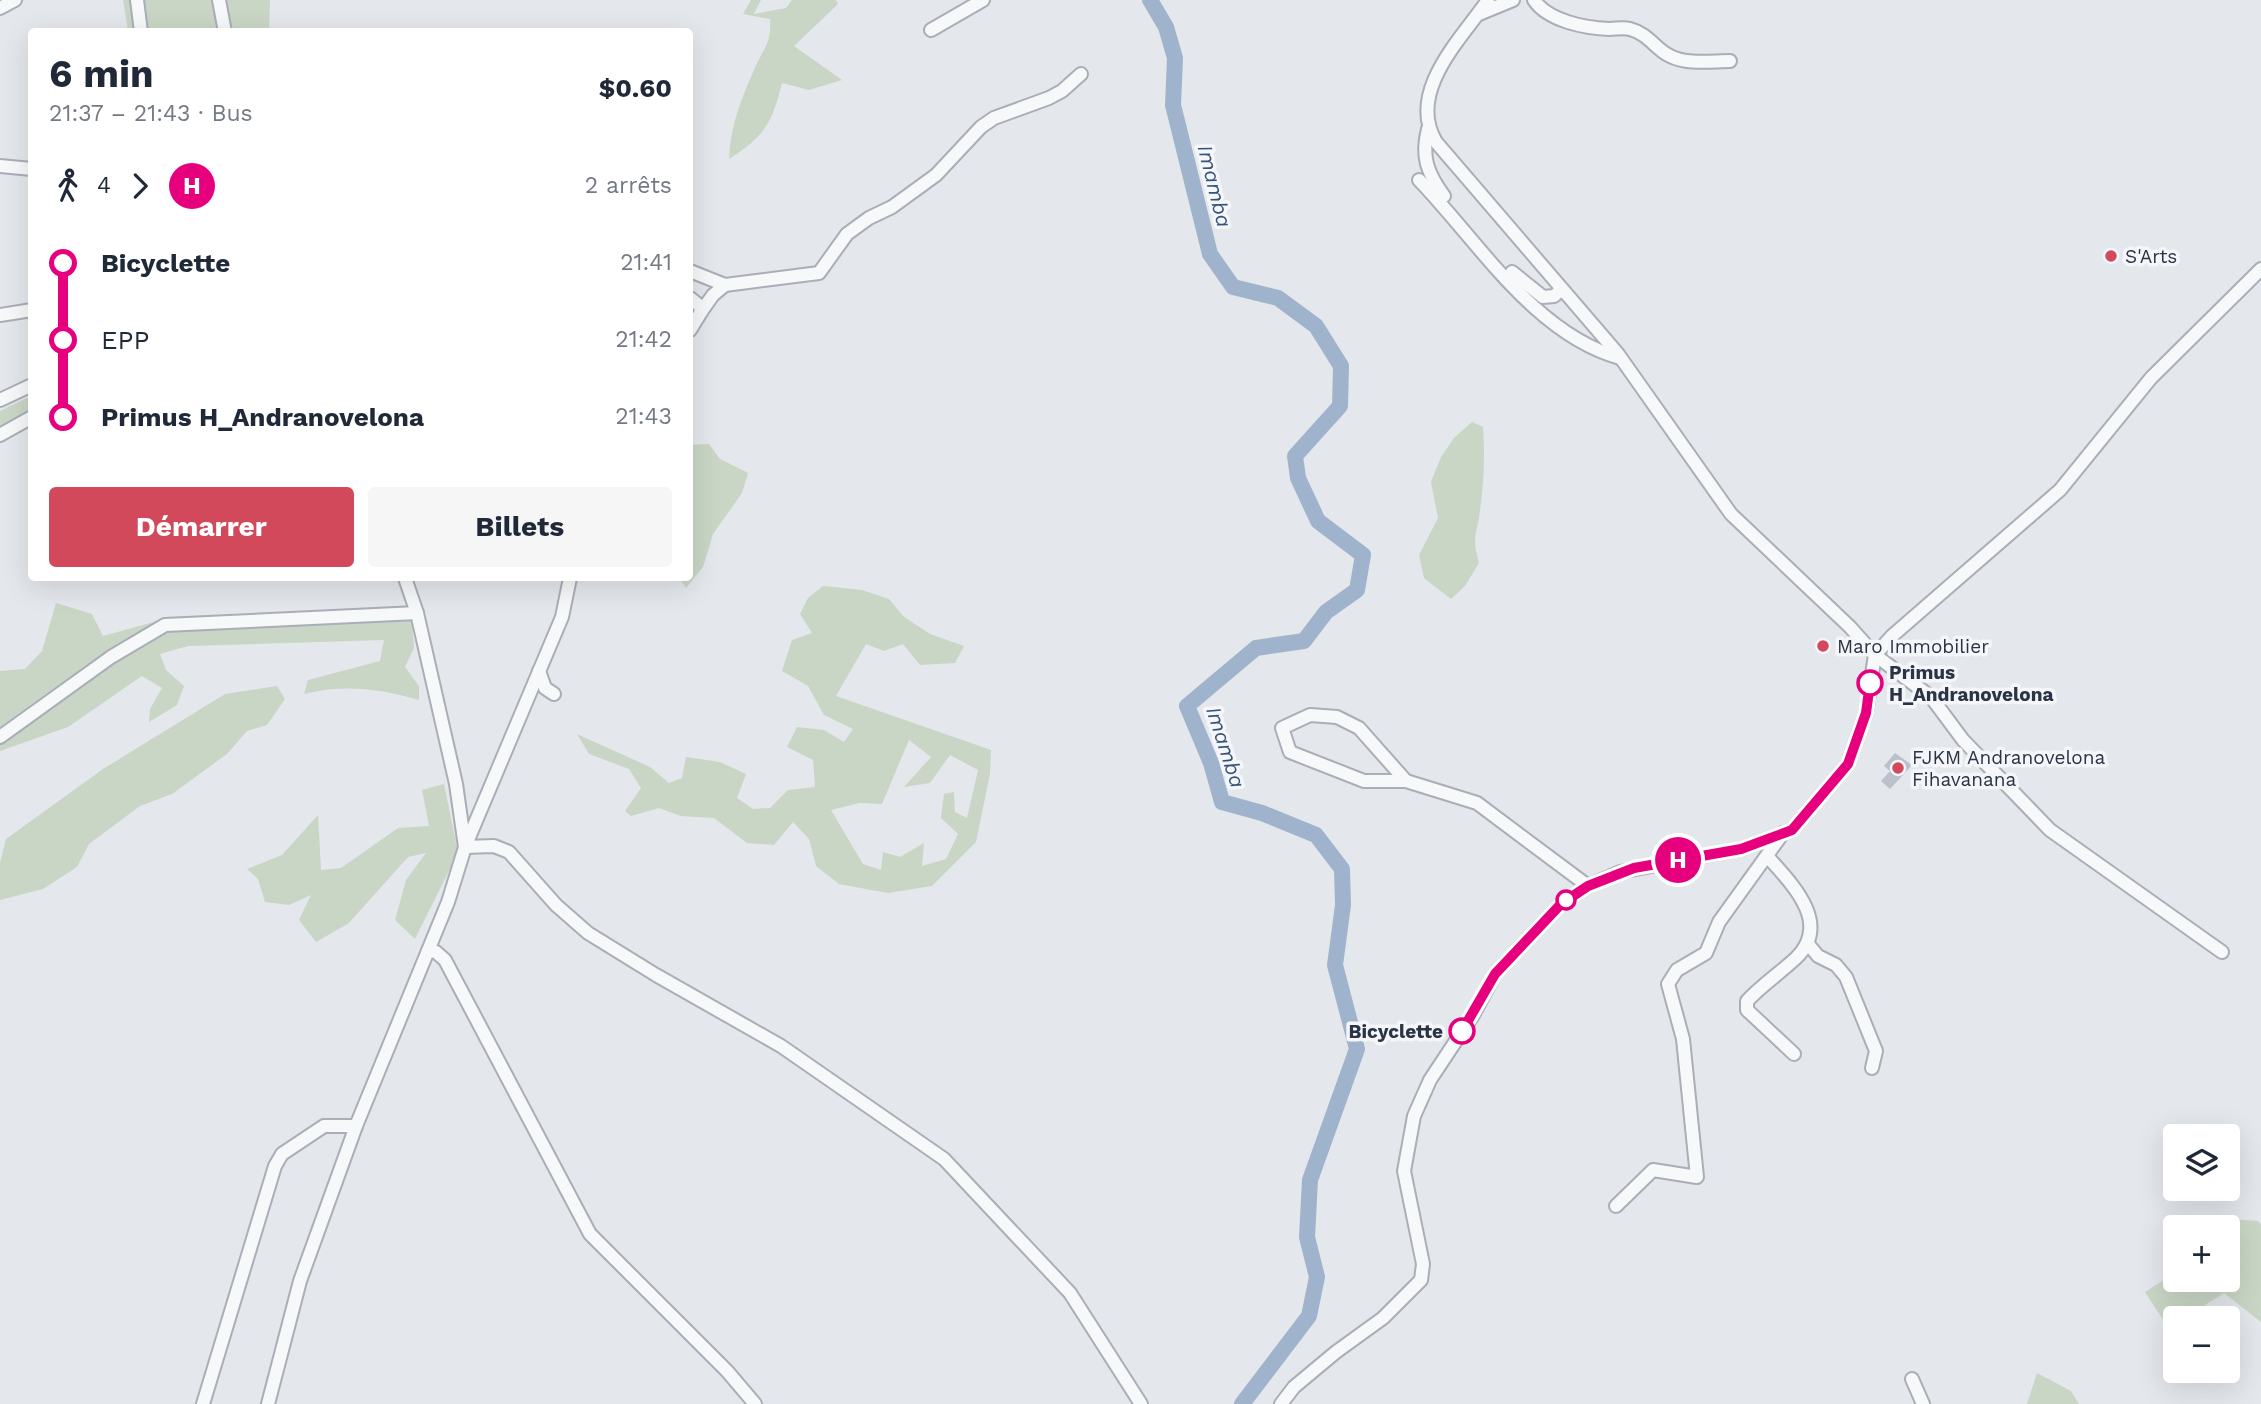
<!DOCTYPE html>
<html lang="fr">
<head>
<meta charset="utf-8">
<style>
	body { margin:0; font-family:"Work Sans",sans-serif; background:#f6f6f7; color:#1f2937; height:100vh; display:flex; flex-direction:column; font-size:26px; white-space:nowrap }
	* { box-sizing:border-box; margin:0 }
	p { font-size:23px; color:#747a83 }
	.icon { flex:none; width:38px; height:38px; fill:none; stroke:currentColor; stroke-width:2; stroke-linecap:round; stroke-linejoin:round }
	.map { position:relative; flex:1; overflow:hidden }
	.sheet { position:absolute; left:28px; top:28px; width:665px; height:553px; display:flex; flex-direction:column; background:#fff; border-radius:7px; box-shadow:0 7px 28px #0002 }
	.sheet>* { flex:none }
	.badge { padding:0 14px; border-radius:23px; font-size:24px; line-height:46px }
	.buttons { position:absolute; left:2163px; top:1124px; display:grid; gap:14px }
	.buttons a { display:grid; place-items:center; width:77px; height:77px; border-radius:7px; background:#fff; box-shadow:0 7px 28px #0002; font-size:35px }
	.map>.badge { position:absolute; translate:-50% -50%; box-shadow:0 0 0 4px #fff }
	.legs { display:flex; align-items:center; gap:10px; height:77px; padding:0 21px; font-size:23px }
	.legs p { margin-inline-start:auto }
	.headline { display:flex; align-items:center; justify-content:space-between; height:119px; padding:0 21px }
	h1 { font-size:38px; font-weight:700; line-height:52px }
	.action { display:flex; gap:14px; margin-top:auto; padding:14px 21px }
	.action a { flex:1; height:80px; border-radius:7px; background:#d1495b; color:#fff; font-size:28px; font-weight:700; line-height:80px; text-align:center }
	.action a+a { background:#f6f6f7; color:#1f2937 }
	ul { padding:0 21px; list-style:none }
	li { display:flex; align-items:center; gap:24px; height:77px; font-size:26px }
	li i { display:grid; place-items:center; width:10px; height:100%; margin:0 9px; background:currentColor }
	li i::after { content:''; width:18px; height:18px; margin:-9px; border:5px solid; border-radius:50%; background:#fff }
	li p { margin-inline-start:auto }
	li:first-child i { background:linear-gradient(#0000 50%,currentColor 0) }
	li:last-child i { background:linear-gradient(currentColor 50%,#0000 0) }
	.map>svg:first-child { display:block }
	.green { fill:#c9d6c5; fill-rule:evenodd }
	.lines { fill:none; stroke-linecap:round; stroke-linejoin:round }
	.river { stroke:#9fb4cc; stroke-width:16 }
	.building { fill:#bbc0ca }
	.minor-casing { stroke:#a9aeb7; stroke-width:16 }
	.minor { stroke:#f7f8fa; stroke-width:12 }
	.line-1-casing { stroke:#fff; stroke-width:16 }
	.line-1 { stroke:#e6007e; stroke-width:10 }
	.poi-dot { fill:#d1495b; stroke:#f4f6f9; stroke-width:2.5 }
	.stop-1-dot { fill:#fff; stroke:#e6007e; stroke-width:3.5 }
	.labels { text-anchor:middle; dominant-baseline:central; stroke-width:7; stroke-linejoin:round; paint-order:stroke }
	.poi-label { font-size:19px; fill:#2b3445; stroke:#f4f6f9; text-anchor:start }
	.stop-label { font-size:19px; font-weight:bold; fill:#2b3445; stroke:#f4f6f9; text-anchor:start }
	.water-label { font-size:21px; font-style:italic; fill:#34527a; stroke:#f4f6f9 }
</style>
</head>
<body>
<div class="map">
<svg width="2261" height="1404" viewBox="0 0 2261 1404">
	<rect width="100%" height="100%" fill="#e4e7ec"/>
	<!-- green -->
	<g class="green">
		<path d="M123,0H270L269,31H128Z"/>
		<path d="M751,0H761L754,14L786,8L792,0H836L838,4L794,46L842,80L809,90L782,83C772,123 765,136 729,159C730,127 741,99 754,70C763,49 772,43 770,19L743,14Z"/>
		<path d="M31,396V413L0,431V411Z"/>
		<path d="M1472,422L1483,427C1485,455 1484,482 1480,510C1477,537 1471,534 1479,563L1465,586L1451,599L1424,578L1419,555L1438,518L1431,482L1441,457L1454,438Z"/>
		<path d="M709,444L720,459L748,473L742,493L713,534L703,567L686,588L679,578H690V445Z"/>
		<path d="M823,586L862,590L889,599L903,616L930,634L964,646L955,663L920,665L903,644L884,651L866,644L836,696L991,750L990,774L976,842L932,886L888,893L839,884L816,866L809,839L793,822L774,845L747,843L714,818L681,816L659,808L631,816L625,811L641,788L629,769L589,754L577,734L650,767L669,783L682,778L686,757L720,762L746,774L737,798L753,809L770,808L788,790L815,787L813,760L787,747L797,727L824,730L844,742L853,729L824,715L808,686L782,671L792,640L812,633L800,614L808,598ZM909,740L931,757L904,787L930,783L950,755L978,770L967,818L955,812L954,792L944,794L941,818L958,834L946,859L922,866L924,843L900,857L883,852L881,870L863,864L831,810L860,803L882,804Z"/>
		<path d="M56,603L92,614L103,636L172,617L411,607L414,648L405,667L419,686V700C380,689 344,684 304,694L308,680L380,661L384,640L188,646L160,654L166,670L184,686L177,705L149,722L150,709L162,688L142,676L68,727L0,751V671L25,669L42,651Z"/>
		<path d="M277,686L285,699L267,725L247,731L227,754L172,794L140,806L89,844L77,867L43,889L0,900V863L6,839L103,769L225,694Z"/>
		<path d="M444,784L458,853L415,939L395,920L406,880L426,853L408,857L349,923L316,942L299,920L311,895L289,905L265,902L258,879L247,869L282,855L318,815L321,870L341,868L398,828L429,826L422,790Z"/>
		<path d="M2232,1219L2258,1221L2261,1224V1322L2224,1293L2205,1305L2203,1318H2175V1338L2145,1292L2175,1273V1279H2228V1227H2225Z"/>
		<path d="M2037,1373L2071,1391L2079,1404H2027Z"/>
	</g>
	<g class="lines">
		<!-- river -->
		<path class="river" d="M1150,0L1166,27L1175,58L1173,105L1210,254L1233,287L1278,298L1316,326L1341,366L1340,406L1295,456L1298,478L1318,521L1363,555L1357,590L1326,612L1304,641L1256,648L1187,706L1211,763L1222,802L1262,813L1316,835L1342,869L1343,905L1335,965L1357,1049L1310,1180L1307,1237L1317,1277L1309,1316L1242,1404"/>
	</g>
	<!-- building -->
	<path class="building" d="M1895,753L1912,765L1890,789L1881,781L1890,771L1884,766Z"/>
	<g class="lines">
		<!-- minor casing -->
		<g class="minor-casing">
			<g id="minor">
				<path d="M137,0L141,32"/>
				<path d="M219,0L225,32"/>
				<path d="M1488,0C1461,39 1406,92 1436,142L1618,354L1731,514L1850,627L1875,655L1931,697L1963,740L2050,830L2222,952"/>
				<path d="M1534,0C1548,21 1585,28 1609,29C1616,29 1623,27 1630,29C1649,34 1655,49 1670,56C1687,65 1712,61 1730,61"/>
				<path d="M0,8L15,0"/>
				<path d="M1479,14L1513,0"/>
				<path d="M931,30L983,0"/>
				<path d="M1428,129C1421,156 1427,173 1444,196"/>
				<path d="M0,166L32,169"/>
				<path d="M1419,180C1478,241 1534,334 1620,358"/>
				<path d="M690,271L725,285L819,273L847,234L869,218L892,207L936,175L981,127L994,118L1049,98L1062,91L1081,74"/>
				<path d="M1512,272L1543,297L1554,296L1562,289"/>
				<path d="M690,298L700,306L701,312L690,330"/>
				<path d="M701,312L713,295L725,285"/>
				<path d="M0,315L32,310"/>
				<path d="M0,400L32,385"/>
				<path d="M0,435L32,417"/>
				<path d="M570,578L562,617L465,847L494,846L509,852L556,905L588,933L656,975L781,1046L944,1159L1070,1293L1141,1404"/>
				<path d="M539,671L545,688L554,694"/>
				<path d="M0,737L111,657L165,625L417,613"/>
				<path d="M1406,781H1364L1290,752L1282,728L1310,715L1337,717L1359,728L1406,781L1477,803L1588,886"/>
				<path d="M1767,856C1790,882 1833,923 1796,958C1780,973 1762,985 1747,1001V1010L1794,1054"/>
				<path d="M1808,944L1818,956L1836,965L1846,977L1876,1051L1872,1068"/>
				<path d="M428,951L436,952L445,960L590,1234L727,1371L755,1404"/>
				<path d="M1616,1206L1653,1170L1697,1177L1683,1039L1668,984L1677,970L1706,953L1719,922L1783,833"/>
				<path d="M1912,1379L1923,1404"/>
				<path d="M203,1404L275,1166L282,1154L324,1126H356"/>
				<path d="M268,1404L300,1281L356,1126L448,902L465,847L456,784L417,613L405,578"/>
				<path d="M1281,1404L1294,1387L1336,1352L1383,1318L1421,1280L1423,1264L1404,1171L1414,1116L1430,1080L1473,1015L1495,974L1561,904L1588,886L1620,872L1741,849L1792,830L1848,764L1866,713L1875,655L1892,636L2060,490L2151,378L2261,269"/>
			</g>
		</g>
		<!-- minor -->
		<use href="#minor" class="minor"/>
	</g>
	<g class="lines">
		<!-- line-1 casing -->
		<g class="line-1-casing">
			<path id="line-1" d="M1462,1031L1495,974L1561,904L1588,886L1634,868L1741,849L1792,830L1848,764L1866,713L1870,683"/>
		</g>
		<!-- line-1 -->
		<use href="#line-1" class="line-1"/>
	</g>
	<!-- markers -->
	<g class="poi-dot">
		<circle cx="2111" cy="256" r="7"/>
		<circle cx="1823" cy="646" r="7"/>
		<circle cx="1898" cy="768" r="7"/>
	</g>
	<g class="stop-1-dot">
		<circle cx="1870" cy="683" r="12"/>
		<circle cx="1566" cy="900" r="9"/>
		<circle cx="1462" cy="1031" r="12"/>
	</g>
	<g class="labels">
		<!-- poi labels -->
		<g class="poi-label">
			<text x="2125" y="256">S'Arts</text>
			<text x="1837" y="646">Maro Immobilier</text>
			<text x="1912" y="757">FJKM Andranovelona<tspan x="1912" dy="22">Fihavanana</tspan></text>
		</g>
		<!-- stop labels -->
		<g class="stop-label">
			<text x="1889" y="672">Primus<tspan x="1889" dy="22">H_Andranovelona</tspan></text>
			<text x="1443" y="1031" text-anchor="end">Bicyclette</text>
		</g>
		<!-- water labels -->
		<g class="water-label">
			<text transform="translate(1215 186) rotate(76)">Imamba</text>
			<text transform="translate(1226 747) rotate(72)">Imamba</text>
		</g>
	</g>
</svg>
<div class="buttons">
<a><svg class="icon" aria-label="layers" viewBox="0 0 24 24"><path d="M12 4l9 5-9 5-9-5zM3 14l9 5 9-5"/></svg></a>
<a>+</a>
<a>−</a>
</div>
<b class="badge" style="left:1678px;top:860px;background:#e6007e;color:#fff">H</b>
<section class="sheet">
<div class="headline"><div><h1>6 min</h1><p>21:37 – 21:43 · Bus</p></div><b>$0.60</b></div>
<div class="legs"><svg class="icon" aria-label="walk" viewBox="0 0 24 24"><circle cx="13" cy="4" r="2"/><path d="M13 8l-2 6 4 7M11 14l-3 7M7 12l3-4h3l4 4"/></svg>4<svg class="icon" aria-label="forward" viewBox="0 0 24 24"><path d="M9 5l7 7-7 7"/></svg><b class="badge" style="background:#e6007e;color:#fff">H</b><p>2 arrêts</p></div>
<ul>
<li><i style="color:#e6007e"></i><b>Bicyclette</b><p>21:41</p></li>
<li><i style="color:#e6007e"></i><span>EPP</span><p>21:42</p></li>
<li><i style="color:#e6007e"></i><b>Primus H_Andranovelona</b><p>21:43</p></li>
</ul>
<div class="action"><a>Démarrer</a><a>Billets</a></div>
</section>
</div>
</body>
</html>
